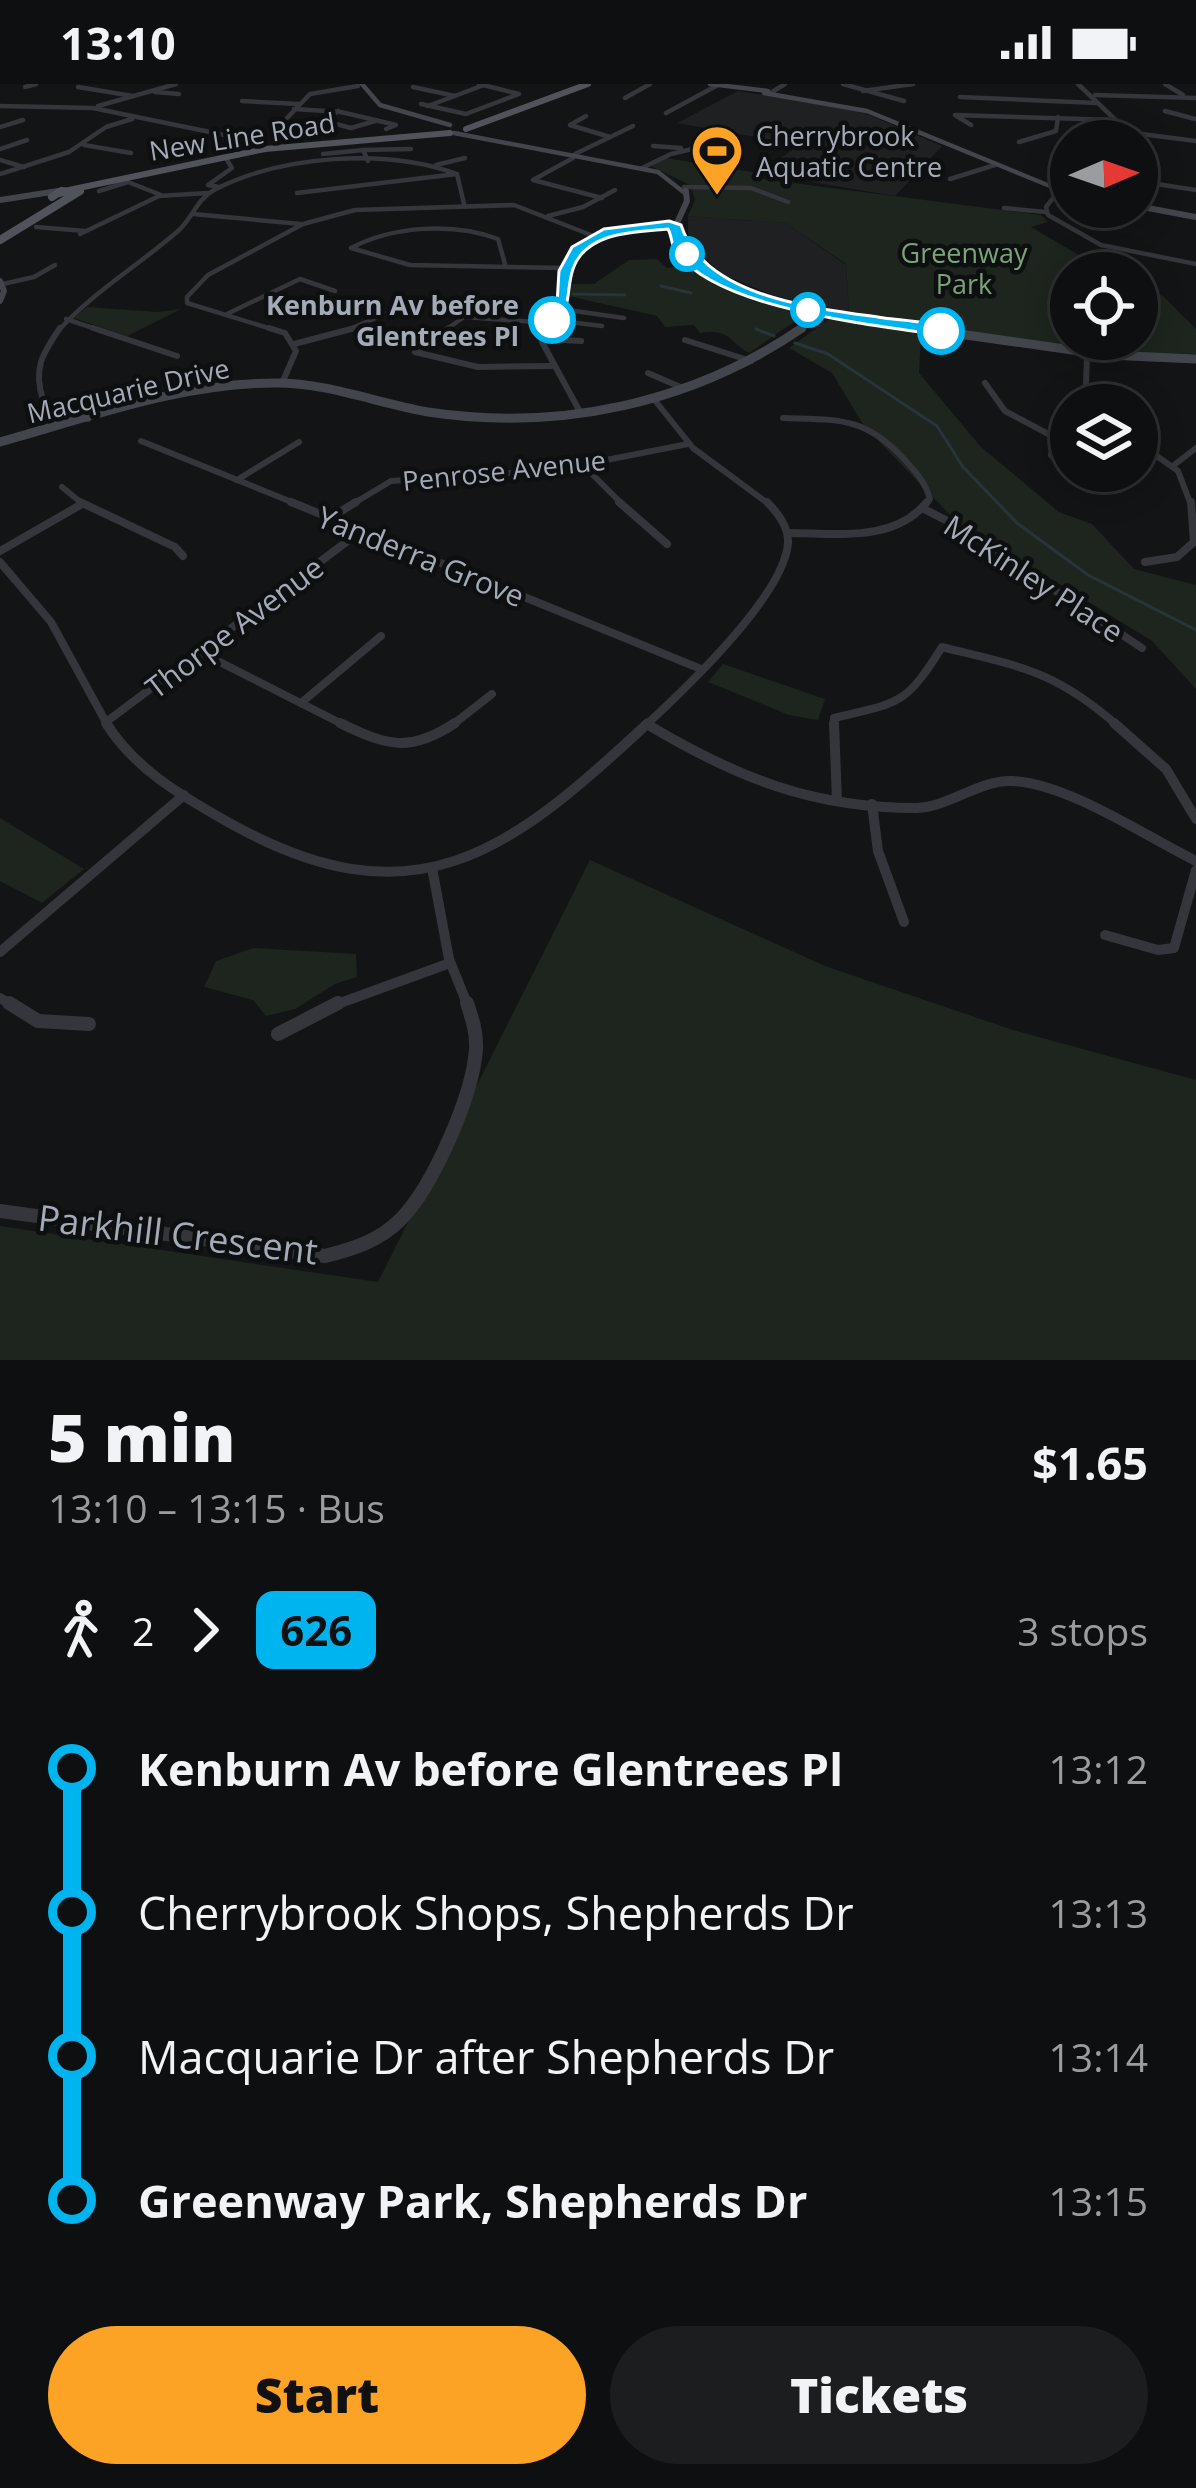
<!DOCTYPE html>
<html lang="en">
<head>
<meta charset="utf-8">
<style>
	body { margin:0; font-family:"Open Sans",sans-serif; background:#1c1d1e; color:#f1f3f6; height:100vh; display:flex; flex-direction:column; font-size:45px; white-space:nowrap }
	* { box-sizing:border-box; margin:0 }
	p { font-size:39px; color:#9b9c9f }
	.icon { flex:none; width:66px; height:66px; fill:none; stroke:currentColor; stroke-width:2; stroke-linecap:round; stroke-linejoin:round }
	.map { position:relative; height:1276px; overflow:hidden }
	.panel { display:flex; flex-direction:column; background:#0e0f10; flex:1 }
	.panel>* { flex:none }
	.badge { padding:0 24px; border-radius:18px; font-size:42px; line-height:78px }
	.needle { width:78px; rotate:88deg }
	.controls { position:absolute; left:1050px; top:36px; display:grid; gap:24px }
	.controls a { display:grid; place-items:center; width:108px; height:108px; border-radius:50%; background:#0e0f10; box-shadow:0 6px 30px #0003,0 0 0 3px #2e2f30; font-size:60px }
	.map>.badge { position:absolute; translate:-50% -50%; box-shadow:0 0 0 6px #fff }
	.legs { display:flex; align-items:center; gap:18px; height:132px; padding:0 48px; font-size:39px }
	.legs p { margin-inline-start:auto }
	.overview { display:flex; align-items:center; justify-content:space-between; height:204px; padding:0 48px }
	h1 { font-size:66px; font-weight:800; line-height:90px }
	.action { display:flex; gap:24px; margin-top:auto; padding:24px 48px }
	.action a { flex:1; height:138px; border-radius:72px; background:#fca225; color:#111; font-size:48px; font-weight:800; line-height:138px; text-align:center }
	.action a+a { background:#1c1d1e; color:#f1f3f6 }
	ul { padding:0 48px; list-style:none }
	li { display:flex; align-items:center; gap:42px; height:144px; font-size:45px }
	li i { display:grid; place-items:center; width:18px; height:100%; margin:0 15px; background:currentColor }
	li i::after { content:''; width:30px; height:30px; margin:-15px; border:9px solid; border-radius:50%; background:#0e0f10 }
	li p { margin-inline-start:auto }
	li:first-child i { background:linear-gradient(#0000 50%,currentColor 0) }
	li:last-child i { background:linear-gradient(currentColor 50%,#0000 0) }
	.status { display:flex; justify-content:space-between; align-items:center; height:84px; padding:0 60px; background:#0e0f10; direction:ltr }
	.status svg { height:33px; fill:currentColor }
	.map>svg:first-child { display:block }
	.built { fill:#1f2022 }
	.green { fill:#1d251e }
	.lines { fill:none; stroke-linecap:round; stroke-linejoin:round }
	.stream { stroke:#29343a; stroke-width:3 }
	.street-far4 { stroke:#34363b; stroke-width:4.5 }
	.street-far3 { stroke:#34363b; stroke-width:6 }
	.street-far2 { stroke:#34363b; stroke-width:8 }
	.street-far1 { stroke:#34363b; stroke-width:10 }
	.street { stroke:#34363b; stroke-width:14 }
	.secondary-far2 { stroke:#42454b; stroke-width:4.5 }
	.secondary-far1 { stroke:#42454b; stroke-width:6 }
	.secondary { stroke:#42454b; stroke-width:9 }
	.primary-far1 { stroke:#50535a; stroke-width:6 }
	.primary { stroke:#50535a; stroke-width:8 }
	.line-1 { fill:#00b5ef; stroke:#fff; stroke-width:3 }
	.stop-1-dot { fill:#fff; stroke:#00b5ef; stroke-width:6 }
	.labels { text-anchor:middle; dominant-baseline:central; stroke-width:9; stroke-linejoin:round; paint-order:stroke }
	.far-poi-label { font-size:27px; fill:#a4abb7; stroke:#0e0f10; text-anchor:start }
	.far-street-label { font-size:27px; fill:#a4abb7; stroke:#0e0f10 }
	.far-park-label { font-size:27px; fill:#7ba37a; stroke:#0e0f10 }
	.far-stop-label { font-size:27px; font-weight:bold; fill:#a4abb7; stroke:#0e0f10; text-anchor:end }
	.street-label { font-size:30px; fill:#a4abb7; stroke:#0e0f10 }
	.near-street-label { font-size:36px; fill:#a4abb7; stroke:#0e0f10 }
</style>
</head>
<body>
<div class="status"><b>13:10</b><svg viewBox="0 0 49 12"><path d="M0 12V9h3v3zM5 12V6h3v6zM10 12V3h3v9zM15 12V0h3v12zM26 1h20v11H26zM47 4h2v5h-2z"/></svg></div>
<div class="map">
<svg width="1196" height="1276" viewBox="0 0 1196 1276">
	<rect width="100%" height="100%" fill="#131415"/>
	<!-- built -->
	<g class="built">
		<path d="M738,7L857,26L942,62L895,112L758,89L800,61L677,39Z"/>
		<path d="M688,132L786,139L846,181L849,228L774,212L724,191L688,159Z"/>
	</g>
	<!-- green -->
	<g class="green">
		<path d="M666,74L758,89L754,94L1041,131L1048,138L1031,143L1110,189H1071V255H1137V199L1163,212L1196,245V270L1095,268L849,228L846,180L786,139L688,132L695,116L690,101L651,82Z"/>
		<path d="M657,175L667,184L688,181L739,211L804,231L749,269C729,258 730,244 700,249L694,241L665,243L657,232L568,212L570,200H594L629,176Z"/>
		<path d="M87,223L158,228L181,225L127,252L74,234Z"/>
		<path d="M829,235L921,248L919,289L981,363L1059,428L1092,440L1134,485L1196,501V605L1152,557L955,436L864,342L832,289L789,264Z"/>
		<path d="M723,580L825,615L818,636L789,631L708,598Z"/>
		<path d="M0,734L84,785L42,819L0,797Z"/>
		<path d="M590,776L825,882L1013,946L1196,996V1276H0V1142L378,1198Z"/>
		<path d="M253,864L356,870L357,893L335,900L295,925L266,932L253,916L204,903L216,877Z"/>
	</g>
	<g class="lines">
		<!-- stream -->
		<g class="stream">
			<path d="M661,202L691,209"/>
			<path d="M573,210L625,211"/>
			<path d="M756,245L774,252"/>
			<path d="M795,259L828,270L937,342L963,383L1017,439L1088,491L1196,546"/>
		</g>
		<!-- street-far4 -->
		<g class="street-far4">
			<path d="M843,0L904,17"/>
			<path d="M1078,0L1124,44L1125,52L1118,57"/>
			<path d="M1165,0L1183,11"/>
			<path d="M25,3L36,0"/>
			<path d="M78,3L133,12"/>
			<path d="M413,3L455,12"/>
			<path d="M863,7L913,0"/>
			<path d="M155,8L179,10"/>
			<path d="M772,8L785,0"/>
			<path d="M1095,11L1196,14"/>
			<path d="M960,13L1097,19"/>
			<path d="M625,14L650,0"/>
			<path d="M242,17L299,20"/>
			<path d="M421,20L466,30L519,10L479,0"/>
			<path d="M0,22L93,24L244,55"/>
			<path d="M98,22L176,0"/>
			<path d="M428,22L484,1"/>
			<path d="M294,25L341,28L396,41L386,45"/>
			<path d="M338,27L325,37L351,44L375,37"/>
			<path d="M1165,27L1195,35"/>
			<path d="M666,29L718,1"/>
			<path d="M586,32L570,41L610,53"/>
			<path d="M287,34L310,10L358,2"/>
			<path d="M971,41L955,31L1115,36"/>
			<path d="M0,43L23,36"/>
			<path d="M1126,48L1196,57"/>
			<path d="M1019,58L1056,47L1058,33"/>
			<path d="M84,61L131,69"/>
			<path d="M653,62L681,64"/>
			<path d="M0,65L27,56"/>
			<path d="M323,70L363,66"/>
			<path d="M575,70L633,42"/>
			<path d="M573,74L533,96L602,114"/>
			<path d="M0,76L24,83"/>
			<path d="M1137,76L1152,78"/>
			<path d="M368,77L363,66L411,65"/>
			<path d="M436,81L465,74"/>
			<path d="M642,84L671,70L726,57"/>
			<path d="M0,90L69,68L106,43L132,35"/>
			<path d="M950,95L995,81"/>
			<path d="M1137,97L1196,106"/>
			<path d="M219,103L208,101L232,84L227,76"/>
			<path d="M684,103L751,104L788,118"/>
			<path d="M99,107L128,98L161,111"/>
			<path d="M297,109L457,90"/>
			<path d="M1057,109L1046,123L1048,131L1101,161L1196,180"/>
			<path d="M1004,124L1046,128"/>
			<path d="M193,130L301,140"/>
			<path d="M548,132L583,123L615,106"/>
			<path d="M36,143L85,147"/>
			<path d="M80,150L159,112L207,109"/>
			<path d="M505,180L498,155C453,138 393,142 351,164L410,181L566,184"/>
			<path d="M3,200L34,193L55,181"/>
			<path d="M561,225L624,234"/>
			<path d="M227,230L300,195L335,207"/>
			<path d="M464,233L550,239"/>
			<path d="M66,235L102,247"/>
			<path d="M552,236L602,242"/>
			<path d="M58,247C93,208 139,181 178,147C192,135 197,115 214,106C282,71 386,64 457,90L464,120"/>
			<path d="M278,247L187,219V213L208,191L303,140L355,126L514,121L596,153"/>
			<path d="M345,247L392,227"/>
			<path d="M444,247L464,233L472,214"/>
			<path d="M548,247L564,220L566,187L577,166L608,148L669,141"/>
		</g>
		<!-- street-far3 -->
		<g class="street-far3">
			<path d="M60,244C42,270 33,285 43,316L88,335"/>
			<path d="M93,244L177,272"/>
			<path d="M269,244L285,249L296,267L282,299"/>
			<path d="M449,244L415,268L478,283L551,282"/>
			<path d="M550,244L542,258L579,326"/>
			<path d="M543,255L581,257"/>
			<path d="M685,256L751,277"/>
			<path d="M294,260L355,244"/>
			<path d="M1087,270L1086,301L1093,321"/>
			<path d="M648,289L685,305"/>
			<path d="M985,299L1005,327L1054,353"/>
			<path d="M653,314L693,364L770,421"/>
			<path d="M783,334C838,336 864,332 904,375C916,388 925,398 930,415L925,421"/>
			<path d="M1071,346L1054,353L1051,371L1086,402"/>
			<path d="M141,357L299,421"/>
			<path d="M1137,358L1178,387L1191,421"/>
			<path d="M583,381L623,421"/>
			<path d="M1174,381L1196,364"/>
			<path d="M237,396L299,358"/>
			<path d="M62,403L84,421"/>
			<path d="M351,421L391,397L555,386L688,360"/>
		</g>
		<!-- street-far2 -->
		<g class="street-far2">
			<path d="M80,418L175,463L183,472"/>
			<path d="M291,418L701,585"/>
			<path d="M619,418L667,460"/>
			<path d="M924,425L961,444L1142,564"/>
			<path d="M330,434L356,418"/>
			<path d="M788,449C836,449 894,459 927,418"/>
			<path d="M0,467L82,420"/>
			<path d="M0,478L51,538L108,642"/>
			<path d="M1145,478L1177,473L1194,458L1191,418"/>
			<path d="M202,569L346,642"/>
			<path d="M301,619L381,552"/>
			<path d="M106,638L361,447"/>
			<path d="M451,642L492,610"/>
			<path d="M645,642C684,606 784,512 788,459C789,443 778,429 767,418"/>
			<path d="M834,642V634C900,618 905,622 942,563C1021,583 1054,586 1118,642"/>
		</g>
		<!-- street-far1 -->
		<g class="street-far1">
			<path d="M106,639C134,684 180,711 226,737C413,843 508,770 648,639"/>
			<path d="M340,639C387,662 410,669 455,639"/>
			<path d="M834,639L837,717"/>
			<path d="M1114,639L1166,685L1196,735"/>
			<path d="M650,642C738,694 812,724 917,724C949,723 981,695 1013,697C1069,700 1145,752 1196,777"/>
			<path d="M872,720L878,767L904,838"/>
			<path d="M432,784L449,875L468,922"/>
			<path d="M1105,851L1158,866L1174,864L1196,786"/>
			<path d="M0,868L184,711"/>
			<path d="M0,914L13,922"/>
			<path d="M332,922L450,879"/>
		</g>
		<!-- street -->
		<g class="street">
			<path d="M9,919L38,937L89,940"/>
			<path d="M278,950L338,919"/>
			<path d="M0,1127L325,1172C353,1165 379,1157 400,1136C433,1103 473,1011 476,965C477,949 472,934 467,919"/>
		</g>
		<!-- secondary-far2 -->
		<g class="secondary-far2">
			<path d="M362,0L380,21L450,41"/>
			<path d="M710,0L768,7"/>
			<path d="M764,9L867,27L1067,109"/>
			<path d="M454,49L658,88L686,110"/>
			<path d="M40,110L58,107"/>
		</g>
		<!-- secondary-far1 -->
		<g class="secondary-far1">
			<path d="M1061,107L1067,109"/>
			<path d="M0,116L58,107"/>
			<path d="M1137,122L1196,133"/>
			<path d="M677,139L687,117L686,107"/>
			<path d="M677,144C680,152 682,164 687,171C724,222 878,239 939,247"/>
			<path d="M0,197L4,207L0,217"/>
			<path d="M797,247L813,231"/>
		</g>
		<!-- secondary -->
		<g class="secondary">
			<path d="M917,244L1107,271L1196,275"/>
			<path d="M0,358C90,333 181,299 276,299C328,299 377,319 428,328C560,348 693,319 802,244"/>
		</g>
		<!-- primary-far1 -->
		<g class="primary-far1">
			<path d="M466,45L588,0"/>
			<path d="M69,106L265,65L450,49"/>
			<path d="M57,110L77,108"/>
			<path d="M76,110L80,107"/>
		</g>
		<!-- primary -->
		<g class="primary">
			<path d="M52,113L61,107L77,108"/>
			<path d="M0,156L80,107"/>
		</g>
	</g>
	<!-- line-1 -->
	<path class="line-1" d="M669,137L681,141C705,215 818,224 884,234C905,237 931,237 948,247L941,251C880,242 702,224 673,161C671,156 671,150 668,145C636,148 586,147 573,185C566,206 572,219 557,239H547L557,220L559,187L572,163L604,145Z"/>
	<!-- icons -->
	<defs>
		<g id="stadium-pin" transform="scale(2.7)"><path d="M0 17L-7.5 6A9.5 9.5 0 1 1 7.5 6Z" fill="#fca225" stroke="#0e0f10"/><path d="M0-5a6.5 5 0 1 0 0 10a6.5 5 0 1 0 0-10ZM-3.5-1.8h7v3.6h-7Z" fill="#111"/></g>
	</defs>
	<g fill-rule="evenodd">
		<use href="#stadium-pin" x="717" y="67"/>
	</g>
	<!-- markers -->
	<g class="stop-1-dot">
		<circle cx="687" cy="170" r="15"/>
		<circle cx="808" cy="226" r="15"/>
		<circle cx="552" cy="236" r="21"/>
		<circle cx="941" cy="247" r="21"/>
	</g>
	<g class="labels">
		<!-- far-poi labels -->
		<g class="far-poi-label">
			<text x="756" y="51">Cherrybrook<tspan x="756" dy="31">Aquatic Centre</tspan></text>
		</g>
		<!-- far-street labels -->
		<g class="far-street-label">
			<text transform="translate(242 52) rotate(-9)">New Line Road</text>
			<text transform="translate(128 306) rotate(-13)">Macquarie Drive</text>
			<text transform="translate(504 386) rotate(-6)">Penrose Avenue</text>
		</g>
		<!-- far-park labels -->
		<g class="far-park-label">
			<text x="964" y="168">Greenway<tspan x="964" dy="31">Park</tspan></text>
		</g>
		<!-- far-stop labels -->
		<g class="far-stop-label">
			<text x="519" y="220">Kenburn Av before<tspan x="519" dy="31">Glentrees Pl</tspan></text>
		</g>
		<!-- street labels -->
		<g class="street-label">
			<text transform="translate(421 472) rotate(22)">Yanderra Grove</text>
			<text transform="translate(1034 494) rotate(33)">McKinley Place</text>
			<text transform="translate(234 543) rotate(-37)">Thorpe Avenue</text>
		</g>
		<!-- near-street labels -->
		<g class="near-street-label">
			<text transform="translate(178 1150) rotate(7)">Parkhill Crescent</text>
		</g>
	</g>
</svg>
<div class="controls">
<a><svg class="needle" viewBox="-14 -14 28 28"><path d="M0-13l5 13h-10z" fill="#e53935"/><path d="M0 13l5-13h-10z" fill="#9b9c9f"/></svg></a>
<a><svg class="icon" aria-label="locate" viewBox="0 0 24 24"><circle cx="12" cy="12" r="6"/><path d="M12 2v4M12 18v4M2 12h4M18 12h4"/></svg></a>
<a><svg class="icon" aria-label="layers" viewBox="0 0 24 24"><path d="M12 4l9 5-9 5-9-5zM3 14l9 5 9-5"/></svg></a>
</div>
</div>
<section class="panel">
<div class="overview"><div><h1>5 min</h1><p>13:10 – 13:15 · Bus</p></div><b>$1.65</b></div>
<div class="legs"><svg class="icon" aria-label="walk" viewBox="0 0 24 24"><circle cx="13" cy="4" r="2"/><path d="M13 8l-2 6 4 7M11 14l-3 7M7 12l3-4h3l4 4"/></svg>2<svg class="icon" aria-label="forward" viewBox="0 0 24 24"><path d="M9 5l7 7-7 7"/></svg><b class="badge" style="background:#00b5ef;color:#111">626</b><p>3 stops</p></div>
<ul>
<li><i style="color:#00b5ef"></i><b>Kenburn Av before Glentrees Pl</b><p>13:12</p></li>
<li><i style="color:#00b5ef"></i><span>Cherrybrook Shops, Shepherds Dr</span><p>13:13</p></li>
<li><i style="color:#00b5ef"></i><span>Macquarie Dr after Shepherds Dr</span><p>13:14</p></li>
<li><i style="color:#00b5ef"></i><b>Greenway Park, Shepherds Dr</b><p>13:15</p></li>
</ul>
<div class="action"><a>Start</a><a>Tickets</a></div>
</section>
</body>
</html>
